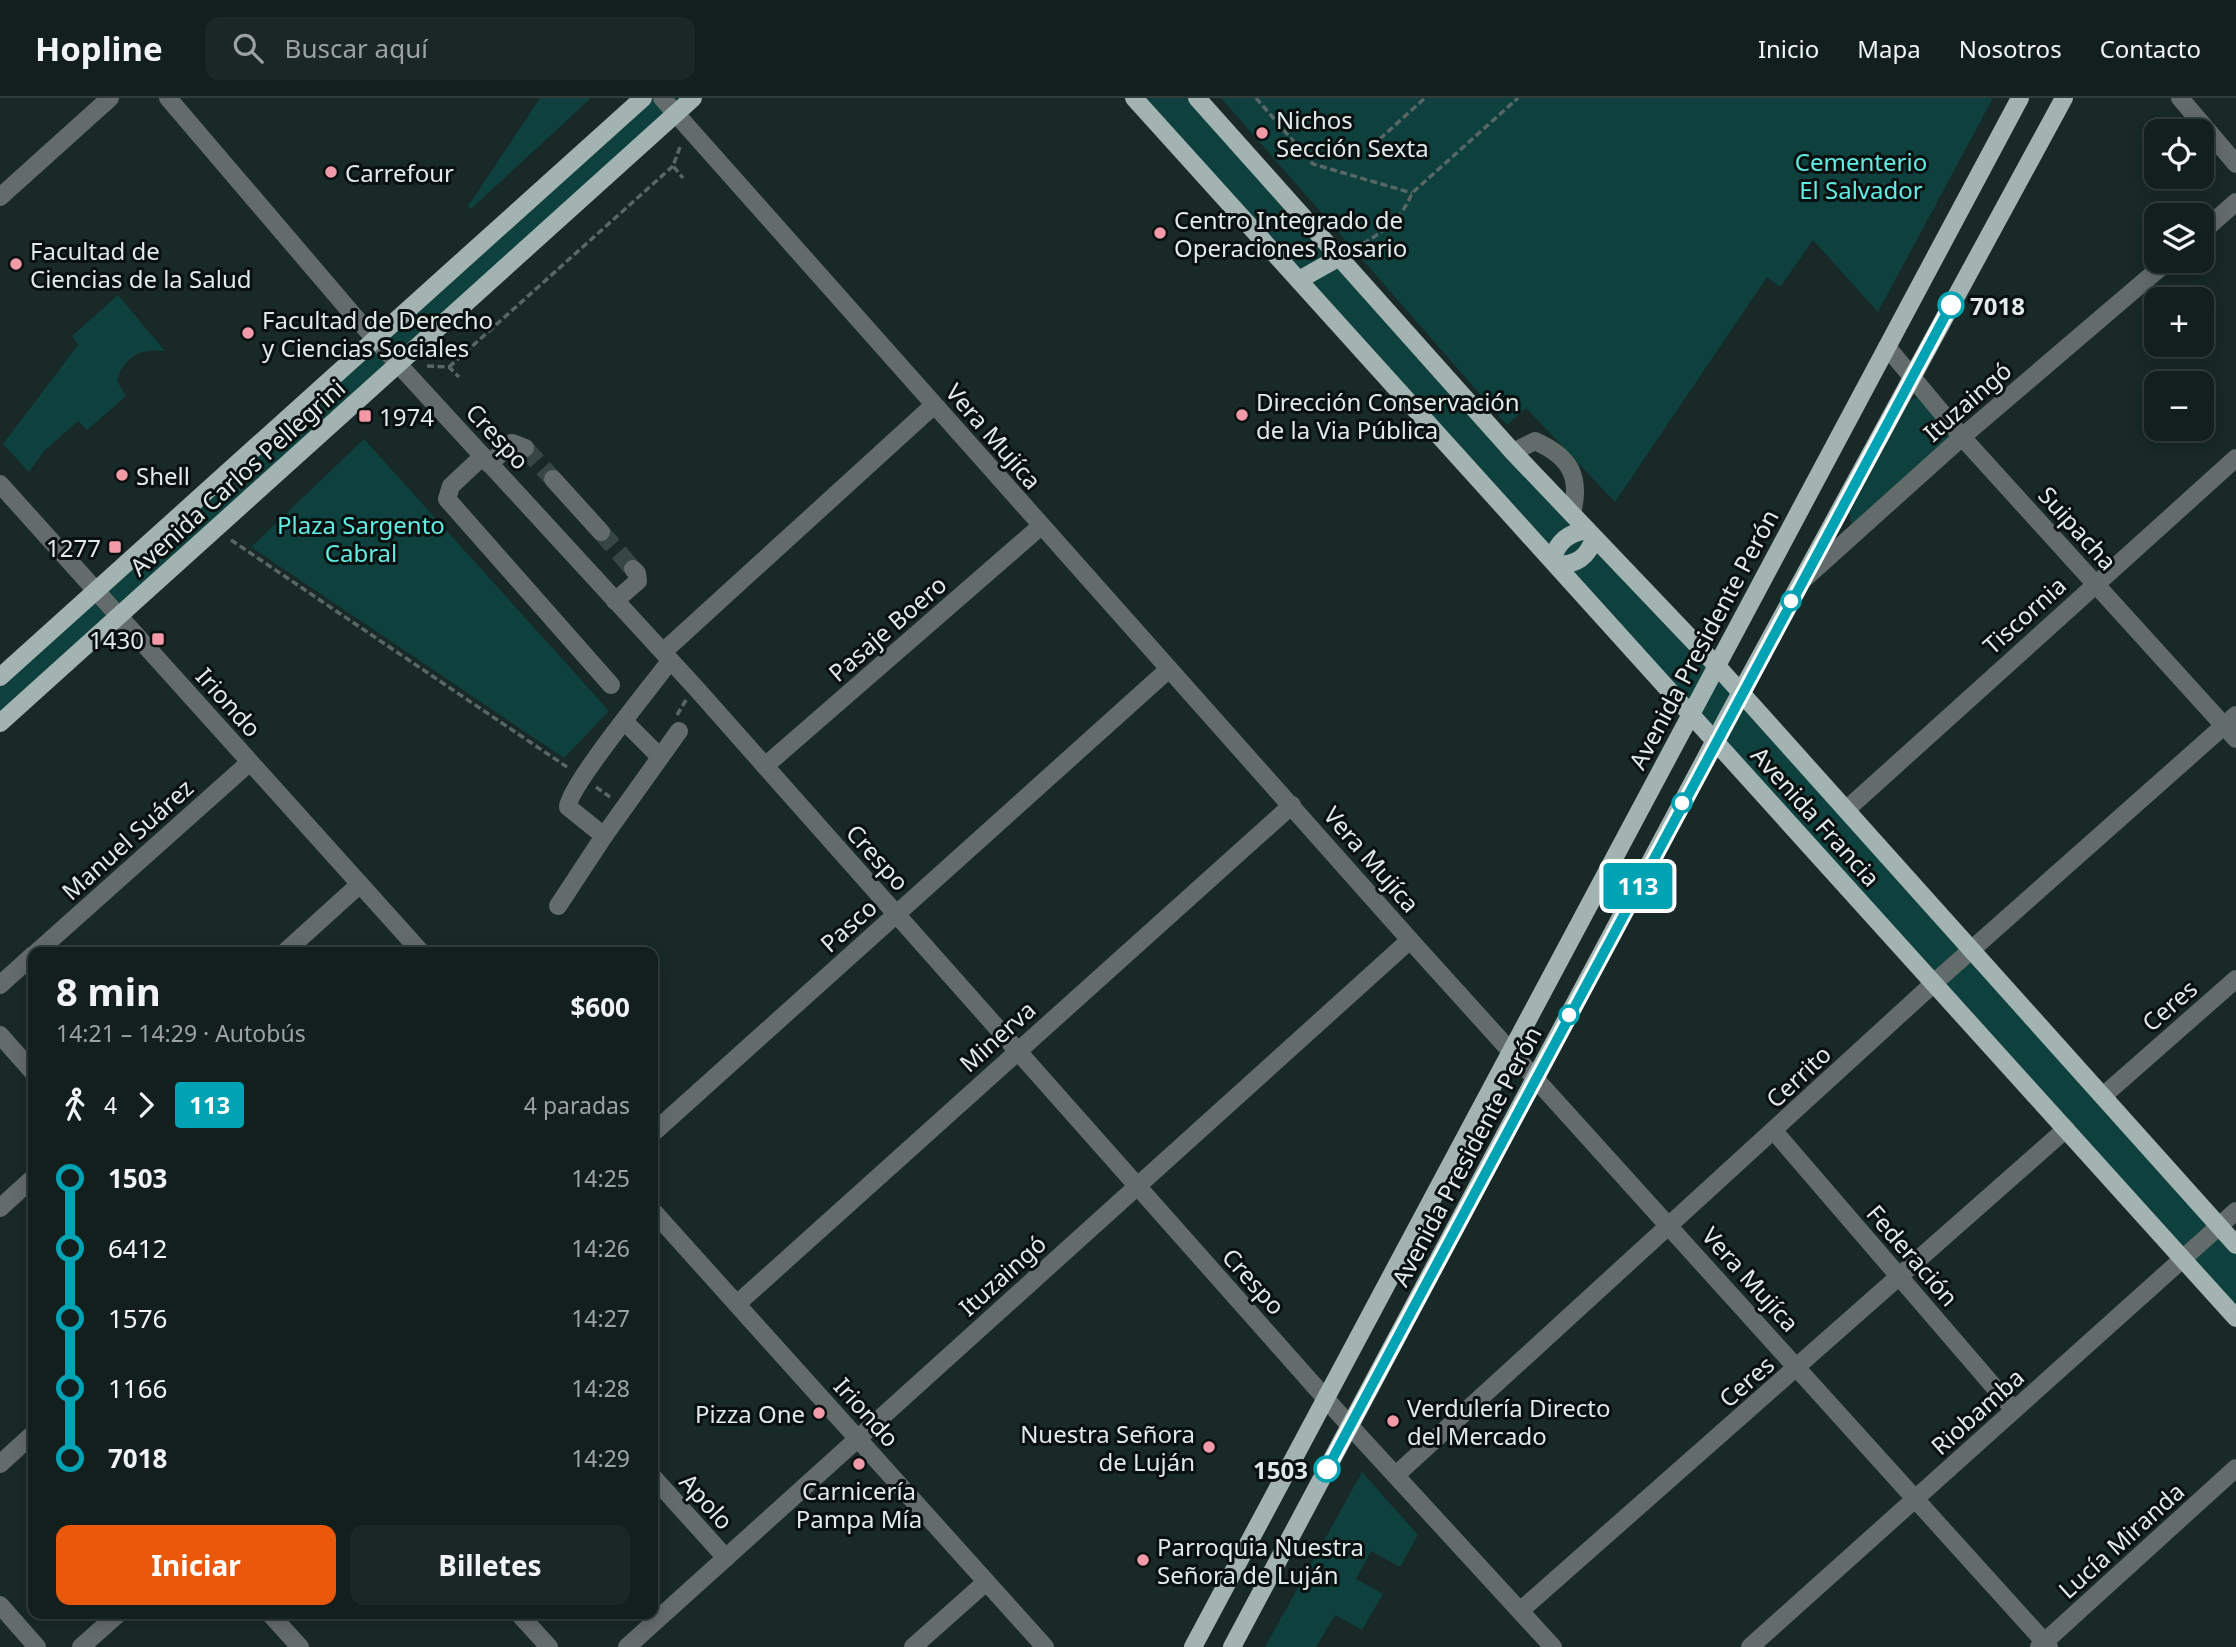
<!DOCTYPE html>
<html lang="es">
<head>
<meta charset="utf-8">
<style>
	body { margin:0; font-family:"Noto Sans",sans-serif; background:#1b2726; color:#f1f3f6; height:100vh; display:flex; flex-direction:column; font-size:26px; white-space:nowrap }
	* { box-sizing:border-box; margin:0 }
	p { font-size:23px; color:#9ca2a4 }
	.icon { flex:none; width:38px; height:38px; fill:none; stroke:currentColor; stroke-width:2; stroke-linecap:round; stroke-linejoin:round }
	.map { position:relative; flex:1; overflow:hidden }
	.details { position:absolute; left:28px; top:849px; width:630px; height:672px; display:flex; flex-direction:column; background:#121f1d; border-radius:14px; box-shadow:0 4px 18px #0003,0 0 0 2px #313d3b }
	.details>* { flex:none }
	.badge { padding:0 14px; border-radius:5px; font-size:24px; line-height:46px }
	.buttons { position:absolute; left:2144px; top:21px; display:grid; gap:14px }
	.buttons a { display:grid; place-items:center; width:70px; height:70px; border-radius:14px; background:#121f1d; box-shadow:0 4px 18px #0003,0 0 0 2px #313d3b; font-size:35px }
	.map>.badge { position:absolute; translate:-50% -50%; box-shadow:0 0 0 4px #fff }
	.legs { display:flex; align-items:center; gap:10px; height:77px; padding:0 28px; font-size:23px }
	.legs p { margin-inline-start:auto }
	.overview { display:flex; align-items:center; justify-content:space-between; height:119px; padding:0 28px }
	h1 { font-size:38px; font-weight:700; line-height:52px }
	.action { display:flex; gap:14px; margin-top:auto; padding:14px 28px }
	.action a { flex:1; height:80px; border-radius:14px; background:#ea580c; color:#fff; font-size:28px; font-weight:700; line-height:80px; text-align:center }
	.action a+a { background:#1b2726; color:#f1f3f6 }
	ul { padding:0 28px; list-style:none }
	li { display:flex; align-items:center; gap:24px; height:70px; font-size:26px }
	li i { display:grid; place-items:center; width:10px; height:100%; margin:0 9px; background:currentColor }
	li i::after { content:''; width:18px; height:18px; margin:-9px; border:5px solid; border-radius:50%; background:#121f1d }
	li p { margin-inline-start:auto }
	li:first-child i { background:linear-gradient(#0000 50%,currentColor 0) }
	li:last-child i { background:linear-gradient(currentColor 50%,#0000 0) }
	header { display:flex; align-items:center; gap:42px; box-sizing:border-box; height:98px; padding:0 35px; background:#121f1d; border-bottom:2px solid #313d3b }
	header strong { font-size:33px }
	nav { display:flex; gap:38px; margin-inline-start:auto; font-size:24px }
	.search { width:490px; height:63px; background:#1b2726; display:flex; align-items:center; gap:18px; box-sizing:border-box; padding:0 24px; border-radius:14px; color:#9ca2a4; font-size:26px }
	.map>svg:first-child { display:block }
	.green { fill:#0e403d }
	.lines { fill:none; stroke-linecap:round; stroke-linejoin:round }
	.minor-tunnel { stroke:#364644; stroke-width:18; stroke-dasharray:18 9; stroke-linecap:butt }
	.path { stroke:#586765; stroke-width:3.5; stroke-dasharray:7 3.5; stroke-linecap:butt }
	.minor { stroke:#646c6b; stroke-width:18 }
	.major { stroke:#a2b3b1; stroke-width:18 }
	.line-1-casing { stroke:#fff; stroke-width:16 }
	.line-1 { stroke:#00a3b4; stroke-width:10 }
	.poi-dot { fill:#f39aa9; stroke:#09100f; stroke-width:2.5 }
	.stop-1-dot { fill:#fff; stroke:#00a3b4; stroke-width:3.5 }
	.labels { text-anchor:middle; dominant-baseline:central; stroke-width:6; stroke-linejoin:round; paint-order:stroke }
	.poi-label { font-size:24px; fill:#e0eae9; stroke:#09100f; text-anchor:start }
	.park-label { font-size:24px; fill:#62ebe2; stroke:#09100f }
	.stop-label { font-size:24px; font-weight:bold; fill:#e0eae9; stroke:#09100f; text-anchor:start }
	.street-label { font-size:24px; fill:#e0eae9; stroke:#09100f }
</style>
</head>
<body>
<header>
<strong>Hopline</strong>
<div class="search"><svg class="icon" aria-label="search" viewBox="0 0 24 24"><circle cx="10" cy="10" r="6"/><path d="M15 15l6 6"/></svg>Buscar aquí</div>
<nav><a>Inicio</a><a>Mapa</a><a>Nosotros</a><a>Contacto</a></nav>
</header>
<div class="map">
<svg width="2236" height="1549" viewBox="0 0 2236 1549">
	<rect width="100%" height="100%" fill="#182927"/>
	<!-- green -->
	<g class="green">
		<path d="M540,0H591L471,111L468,108Z"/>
		<path d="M643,0H693L0,625V579Z"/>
		<path d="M1134,0H1197L2236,1147V1220Z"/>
		<path d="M1221,0H1993L1878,214L1813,142L1780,189L1767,179L1615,404L1526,310L1507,327Z"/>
		<path d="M118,197L165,253C141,250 124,258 117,283L126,298L87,332L78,323L44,353L29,374L3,346L78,247L72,238Z"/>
		<path d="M1919,299L1949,334V339L1856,425L1852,426L1849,415L1911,302Z"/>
		<path d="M364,341L609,613L564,660L251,449Z"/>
		<path d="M1362,1374L1418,1437L1400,1469L1371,1453L1356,1481L1383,1496L1362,1532L1335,1517L1316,1549H1265Z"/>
	</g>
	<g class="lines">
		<!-- minor-tunnel -->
		<g class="minor-tunnel">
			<path d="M525,350L553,381"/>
			<path d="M601,434L633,471"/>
		</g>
		<!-- path -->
		<g class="path">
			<path d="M1256,0L1313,66L1412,95"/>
			<path d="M1372,48L1425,0"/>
			<path d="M680,49L673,68L683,80"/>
			<path d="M1354,151C1380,136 1401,123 1412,95L1518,0"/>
			<path d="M427,268L449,269L459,279"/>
			<path d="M449,269L673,68"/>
			<path d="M231,442L567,669"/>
			<path d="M677,617L686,602"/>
			<path d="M596,689L610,699"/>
		</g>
		<!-- minor -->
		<g class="minor">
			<path d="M168,0L355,219L695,589L1350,1328L1553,1549"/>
			<path d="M662,0L1410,842L2049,1549"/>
			<path d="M2180,0L2236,66"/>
			<path d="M0,99L110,0"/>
			<path d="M2202,134L2236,104"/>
			<path d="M1887,249L1962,339L2236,641"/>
			<path d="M1513,354L1535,343C1571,359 1581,379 1572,416"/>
			<path d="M483,358L451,388L447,401L611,587"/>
			<path d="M489,366L512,345L525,350"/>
			<path d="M553,381L601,434"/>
			<path d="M0,386L421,854"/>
			<path d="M1804,481L1962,339L2168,163"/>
			<path d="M615,503L638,483L637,475L633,471"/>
			<path d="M663,554L934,307"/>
			<path d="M670,563C653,586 568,689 568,709L604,738L679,633"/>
			<path d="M625,624L660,659"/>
			<path d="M765,668L1041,428"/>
			<path d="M1846,712L2236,360"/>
			<path d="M558,808L604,738"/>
			<path d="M37,854L250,664"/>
			<path d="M285,854L360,786"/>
			<path d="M0,887L33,857"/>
			<path d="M0,937L33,974"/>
			<path d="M2103,998L2236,881"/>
			<path d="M1774,1033L2014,1312"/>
			<path d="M653,1035L1169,571"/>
			<path d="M0,1110L33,1080"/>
			<path d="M653,1113L1045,1549"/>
			<path d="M737,1206L1292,707"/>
			<path d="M0,1366L33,1336"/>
			<path d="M1396,1377L1934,885L2236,617"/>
			<path d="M653,1379L726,1460"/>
			<path d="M0,1507L37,1549"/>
			<path d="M1520,1513L2066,1031"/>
			<path d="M270,1516L300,1549"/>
			<path d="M519,1516L549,1549"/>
			<path d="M81,1549L118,1516"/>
			<path d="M627,1549L1410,842"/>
			<path d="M913,1549L986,1484"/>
			<path d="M1750,1549L2236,1113"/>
			<path d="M2039,1549L2236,1370"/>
		</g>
		<!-- major -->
		<g class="major">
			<path d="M1134,0L2236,1220"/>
			<path d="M1197,0L1513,354L1717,568L2236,1147"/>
			<path d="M1299,182L1338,160"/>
			<path d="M1552,462C1558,443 1568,435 1587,432"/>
			<path d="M1557,467C1577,467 1588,459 1594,440"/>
			<path d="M0,579L643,0"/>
			<path d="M0,625L693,0"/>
			<path d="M1193,1549L2020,0"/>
			<path d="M1232,1549L1728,618L2064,0"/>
		</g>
	</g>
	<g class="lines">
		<!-- line-1 casing -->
		<g class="line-1-casing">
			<path id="line-1" d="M1327,1371L1951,207"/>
		</g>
		<!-- line-1 -->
		<use href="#line-1" class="line-1"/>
	</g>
	<!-- markers -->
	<g class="poi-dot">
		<circle cx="1262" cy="35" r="7"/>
		<circle cx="331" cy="74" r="7"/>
		<circle cx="1160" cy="135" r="7"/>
		<circle cx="16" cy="166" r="7"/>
		<circle cx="248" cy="235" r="7"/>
		<circle cx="1242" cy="317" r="7"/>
		<rect x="358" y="311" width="14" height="14" rx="3.5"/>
		<circle cx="122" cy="377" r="7"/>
		<rect x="108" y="442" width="14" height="14" rx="3.5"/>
		<rect x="151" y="534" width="14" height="14" rx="3.5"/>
		<circle cx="819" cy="1315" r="7"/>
		<circle cx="1393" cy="1323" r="7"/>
		<circle cx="1209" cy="1349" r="7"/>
		<circle cx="859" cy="1366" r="7"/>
		<circle cx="1143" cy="1462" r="7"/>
	</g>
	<g class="stop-1-dot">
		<circle cx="1951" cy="207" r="12"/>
		<circle cx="1791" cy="503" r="9"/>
		<circle cx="1682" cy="705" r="9"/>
		<circle cx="1569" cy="917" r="9"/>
		<circle cx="1327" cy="1371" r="12"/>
	</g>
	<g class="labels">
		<!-- poi labels -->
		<g class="poi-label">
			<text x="1276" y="21">Nichos<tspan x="1276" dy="28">Sección Sexta</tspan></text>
			<text x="345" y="74">Carrefour</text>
			<text x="1174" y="121">Centro Integrado de<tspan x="1174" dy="28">Operaciones Rosario</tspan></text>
			<text x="30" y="152">Facultad de<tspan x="30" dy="28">Ciencias de la Salud</tspan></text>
			<text x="262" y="221">Facultad de Derecho<tspan x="262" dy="28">y Ciencias Sociales</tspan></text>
			<text x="1256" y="303">Dirección Conservación<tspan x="1256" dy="28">de la Via Pública</tspan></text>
			<text x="379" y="318">1974</text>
			<text x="136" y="377">Shell</text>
			<text x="101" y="449" text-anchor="end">1277</text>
			<text x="144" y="541" text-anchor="end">1430</text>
			<text x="1407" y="1309">Verdulería Directo<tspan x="1407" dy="28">del Mercado</tspan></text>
			<text x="805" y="1315" text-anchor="end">Pizza One</text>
			<text x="1195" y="1335" text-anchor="end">Nuestra Señora<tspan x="1195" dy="28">de Luján</tspan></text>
			<text x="859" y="1392" text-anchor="middle">Carnicería<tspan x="859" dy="28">Pampa Mía</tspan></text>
			<text x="1157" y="1448">Parroquia Nuestra<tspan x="1157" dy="28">Señora de Luján</tspan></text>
		</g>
		<!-- park labels -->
		<g class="park-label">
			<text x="1861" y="63">Cementerio<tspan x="1861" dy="28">El Salvador</tspan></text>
			<text x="361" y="426">Plaza Sargento<tspan x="361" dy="28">Cabral</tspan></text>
		</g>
		<!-- stop labels -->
		<g class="stop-label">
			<text x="1970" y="207">7018</text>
			<text x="1308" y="1371" text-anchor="end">1503</text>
		</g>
		<!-- street labels -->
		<g class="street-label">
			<text transform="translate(1967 303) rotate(-41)">Ituzaingó</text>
			<text transform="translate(498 338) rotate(47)">Crespo</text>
			<text transform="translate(994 338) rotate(49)">Vera Mujíca</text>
			<text transform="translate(237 379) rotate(-42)">Avenida Carlos Pellegrini</text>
			<text transform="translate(2078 430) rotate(48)">Suipacha</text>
			<text transform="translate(2024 517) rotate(-42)">Tiscornia</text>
			<text transform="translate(887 530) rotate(-41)">Pasaje Boero</text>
			<text transform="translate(1703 541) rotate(-62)">Avenida Presidente Perón</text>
			<text transform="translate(229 604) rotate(48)">Iriondo</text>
			<text transform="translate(1816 718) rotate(48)">Avenida Francia</text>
			<text transform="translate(127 741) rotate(-42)">Manuel Suárez</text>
			<text transform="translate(878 759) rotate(48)">Crespo</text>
			<text transform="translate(1372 761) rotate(49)">Vera Mujíca</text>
			<text transform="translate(848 827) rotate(-42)">Pasco</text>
			<text transform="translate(2169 907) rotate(-41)">Ceres</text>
			<text transform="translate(997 938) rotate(-42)">Minerva</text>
			<text transform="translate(1798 978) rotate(-43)">Cerrito</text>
			<text transform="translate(1466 1058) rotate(-62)">Avenida Presidente Perón</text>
			<text transform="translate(1913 1157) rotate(49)">Federación</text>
			<text transform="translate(1002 1177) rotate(-42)">Ituzaingó</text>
			<text transform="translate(1751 1181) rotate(48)">Vera Mujíca</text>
			<text transform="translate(1254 1183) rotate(48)">Crespo</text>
			<text transform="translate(1746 1283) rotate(-41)">Ceres</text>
			<text transform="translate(1977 1313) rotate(-42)">Riobamba</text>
			<text transform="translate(867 1314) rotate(48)">Iriondo</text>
			<text transform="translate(707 1403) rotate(48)">Apolo</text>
			<text transform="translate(2121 1442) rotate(-42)">Lucía Miranda</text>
		</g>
	</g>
</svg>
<div class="buttons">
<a><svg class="icon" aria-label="locate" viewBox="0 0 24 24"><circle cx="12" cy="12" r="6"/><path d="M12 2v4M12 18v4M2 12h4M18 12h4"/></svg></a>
<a><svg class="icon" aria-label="layers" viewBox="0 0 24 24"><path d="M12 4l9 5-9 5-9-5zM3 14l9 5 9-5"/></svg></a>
<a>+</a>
<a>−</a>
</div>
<b class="badge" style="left:1638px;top:788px;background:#00a3b4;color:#fff">113</b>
<section class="details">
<div class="overview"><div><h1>8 min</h1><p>14:21 – 14:29 · Autobús</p></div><b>$600</b></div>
<div class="legs"><svg class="icon" aria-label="walk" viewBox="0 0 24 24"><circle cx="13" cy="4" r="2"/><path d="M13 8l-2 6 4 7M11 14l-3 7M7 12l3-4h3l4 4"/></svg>4<svg class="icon" aria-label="forward" viewBox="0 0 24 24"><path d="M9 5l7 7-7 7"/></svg><b class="badge" style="background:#00a3b4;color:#fff">113</b><p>4 paradas</p></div>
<ul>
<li><i style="color:#00a3b4"></i><b>1503</b><p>14:25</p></li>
<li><i style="color:#00a3b4"></i><span>6412</span><p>14:26</p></li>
<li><i style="color:#00a3b4"></i><span>1576</span><p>14:27</p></li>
<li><i style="color:#00a3b4"></i><span>1166</span><p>14:28</p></li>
<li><i style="color:#00a3b4"></i><b>7018</b><p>14:29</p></li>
</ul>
<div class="action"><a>Iniciar</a><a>Billetes</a></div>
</section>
</div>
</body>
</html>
